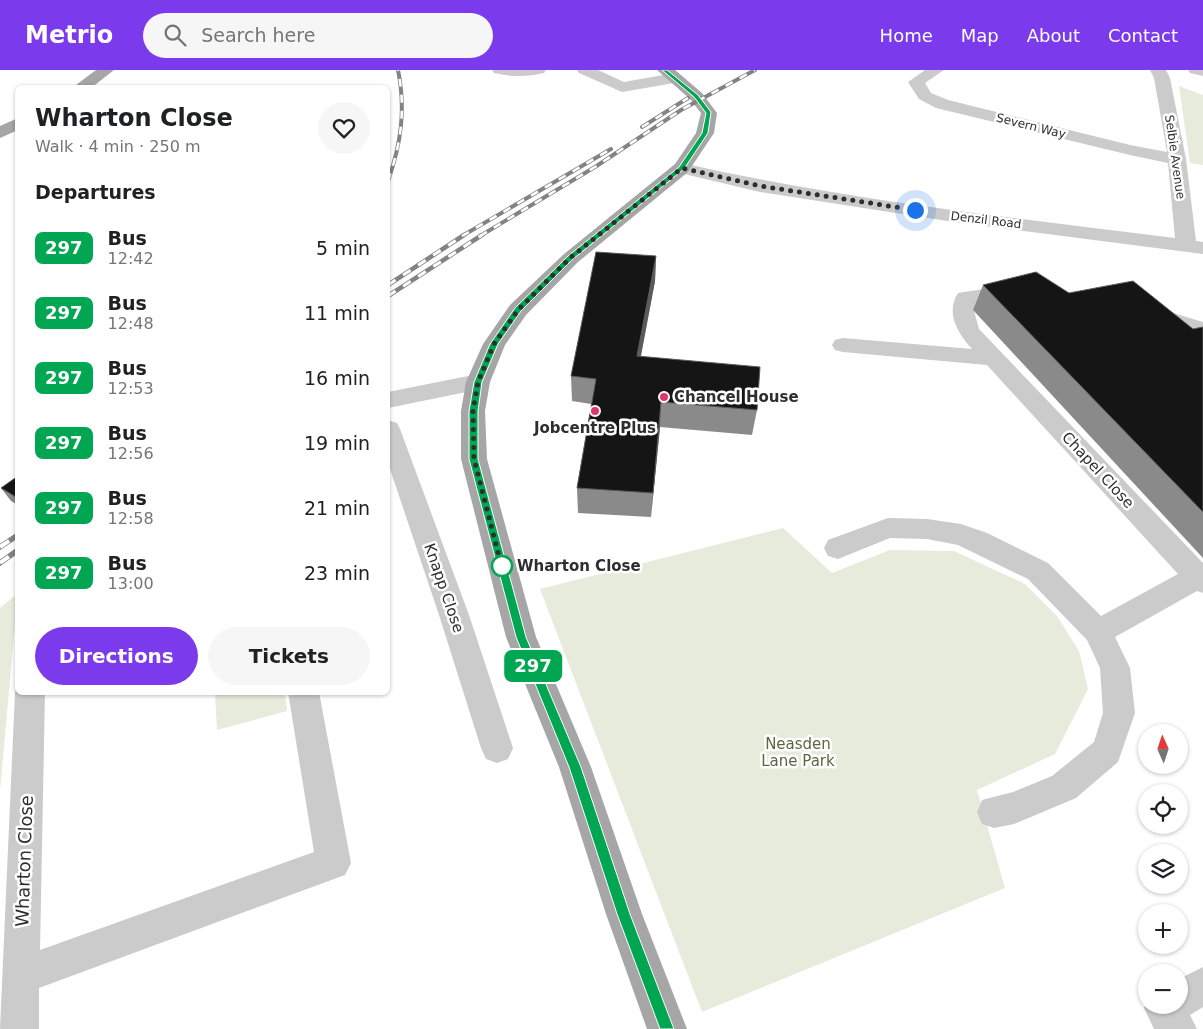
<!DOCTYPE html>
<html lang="en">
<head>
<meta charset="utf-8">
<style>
	body { margin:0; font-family:"DejaVu Sans",sans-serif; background:#f6f6f6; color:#202124; height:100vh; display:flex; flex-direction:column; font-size:19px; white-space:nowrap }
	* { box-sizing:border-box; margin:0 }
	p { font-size:16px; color:#757577 }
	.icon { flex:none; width:28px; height:28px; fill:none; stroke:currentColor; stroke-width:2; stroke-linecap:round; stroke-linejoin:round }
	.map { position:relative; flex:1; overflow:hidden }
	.drawer { position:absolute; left:15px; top:15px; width:375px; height:610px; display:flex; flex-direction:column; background:#fff; border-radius:8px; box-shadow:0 1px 4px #0004 }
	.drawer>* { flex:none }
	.badge { padding:0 10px; border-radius:8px; font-size:18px; line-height:32px }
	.needle { width:32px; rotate:357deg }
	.buttons { position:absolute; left:1138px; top:654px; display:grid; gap:10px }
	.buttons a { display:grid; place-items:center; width:50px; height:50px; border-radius:50%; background:#fff; box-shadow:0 1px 4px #0004; font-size:25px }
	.you { position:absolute; width:25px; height:25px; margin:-12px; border:4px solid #fff; border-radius:50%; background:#1a73e8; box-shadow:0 0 0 8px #1a73e833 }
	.map>.badge { position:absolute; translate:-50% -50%; box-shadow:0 0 0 2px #fff }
	h2 { padding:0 20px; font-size:19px; line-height:45px }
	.round { display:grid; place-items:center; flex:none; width:52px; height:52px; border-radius:26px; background:#f6f6f6 }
	.headline { display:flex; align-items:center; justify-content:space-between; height:85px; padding:0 20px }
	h1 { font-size:24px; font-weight:700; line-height:38px }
	.primary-button { display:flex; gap:10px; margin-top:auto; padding:10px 20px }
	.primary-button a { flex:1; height:58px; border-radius:30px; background:#7c3aed; color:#fff; font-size:20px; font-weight:700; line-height:58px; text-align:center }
	.primary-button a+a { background:#f6f6f6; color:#202124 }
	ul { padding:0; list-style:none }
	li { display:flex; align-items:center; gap:15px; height:65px; padding:0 20px }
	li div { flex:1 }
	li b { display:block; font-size:19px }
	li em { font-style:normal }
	li .badge { min-width:55px; font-weight:700; text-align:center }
	header { display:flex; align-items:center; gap:30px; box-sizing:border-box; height:70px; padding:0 25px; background:#7c3aed; color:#fff }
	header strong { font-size:24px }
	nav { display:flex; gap:28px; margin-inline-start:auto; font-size:18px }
	.search { width:350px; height:45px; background:#f6f6f6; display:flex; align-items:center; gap:12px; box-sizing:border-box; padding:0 18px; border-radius:28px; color:#757577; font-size:19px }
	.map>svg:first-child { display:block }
	.green { fill:#e7ebdc }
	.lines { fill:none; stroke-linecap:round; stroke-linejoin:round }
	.minor { fill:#cbcbcb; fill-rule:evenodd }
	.major { fill:#a6a6a6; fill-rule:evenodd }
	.rail-far2-casing { stroke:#838383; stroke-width:4 }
	.rail-far1-casing { stroke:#838383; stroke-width:4.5 }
	.rail-casing { stroke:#838383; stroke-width:5.5 }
	.rail-far2 { stroke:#fff; stroke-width:2.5; stroke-dasharray:8; stroke-linecap:butt }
	.rail-far1 { stroke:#fff; stroke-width:3; stroke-dasharray:9; stroke-linecap:butt }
	.rail { stroke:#fff; stroke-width:4; stroke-dasharray:11; stroke-linecap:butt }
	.wall { fill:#8a8a8a }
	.shaded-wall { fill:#5b5b5b }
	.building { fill:#151515; stroke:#5b5b5b }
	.line { fill:#00a651; stroke:#fff }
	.walk { stroke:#2e2e2e; stroke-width:5; stroke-dasharray:0 9 }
	.poi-dot { fill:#de376a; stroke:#fff; stroke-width:2 }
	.stop-dot { fill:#fff; stroke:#00a651; stroke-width:2.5 }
	.labels { text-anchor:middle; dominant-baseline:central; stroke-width:5; stroke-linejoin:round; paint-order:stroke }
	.far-street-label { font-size:12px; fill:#2e2e2e; stroke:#fff }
	.poi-label { font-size:15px; font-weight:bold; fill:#2e2e2e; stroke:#fff; text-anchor:start }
	.street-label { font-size:15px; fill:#2e2e2e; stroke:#fff }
	.stop-label { font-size:15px; font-weight:bold; fill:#2e2e2e; stroke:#fff; text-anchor:start }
	.park-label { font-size:15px; fill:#5b683d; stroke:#fff }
	.near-street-label { font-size:18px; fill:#2e2e2e; stroke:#fff }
</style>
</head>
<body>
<header>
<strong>Metrio</strong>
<div class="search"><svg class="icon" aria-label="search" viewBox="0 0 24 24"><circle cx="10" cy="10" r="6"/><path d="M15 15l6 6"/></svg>Search here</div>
<nav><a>Home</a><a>Map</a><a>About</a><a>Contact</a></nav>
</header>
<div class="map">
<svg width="1203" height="959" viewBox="0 0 1203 959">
	<rect width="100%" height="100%" fill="#fff"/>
	<!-- green -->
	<g class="green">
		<path d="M1179,16L1203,25V95L1190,93Z"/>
		<path d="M783,458L832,503L890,480L954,481L1025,514L1057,546L1079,581L1088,619L1055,684L977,720L1005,818L702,942L540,519Z"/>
		<path d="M17,524V532L0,721V538Z"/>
		<path d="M215,623H285L287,641L217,660Z"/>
	</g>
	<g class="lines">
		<!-- minor -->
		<g class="minor">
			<path d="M492,0H546L544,3C528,7 510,7 494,3Z"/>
			<path d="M577,0H598L624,12L674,3L680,5L682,8L680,11L674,13L622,22L579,3Z"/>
			<path d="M925,0H944L925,13L931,23L948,30L1130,75L1167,82L1154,8L1150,0H1166L1170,8L1186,89L1196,171L1203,172V184L954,152L760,122L676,102L673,98L676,94L682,93C844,130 1010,147 1175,168L1168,93L1130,85L936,38L919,29L908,12Z"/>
			<path d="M1188,0H1203V6L1190,3Z"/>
			<path d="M997,217L1024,218L1027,223L1024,228C1008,231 991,230 976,233L974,241L979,259L1203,493V523L1197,521L1115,567L1130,598L1135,643L1118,692L1076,728L1014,754L994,758L982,754L977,742L982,730L1013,722L1052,706L1094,672L1103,643L1100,598L1087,570L1028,509L958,475L927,469L890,468L838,489L828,486L824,478L828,470L888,448L927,449L961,454L987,463L1048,493L1101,546L1178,504L987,295L843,282L835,280L832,275L835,270L843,268L972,279C958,264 945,243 958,223Z"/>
			<path d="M1150,236L1203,252V267L1142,248L1139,243L1142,238Z"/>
			<path d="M478,304L486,306L490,312L486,318L388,338V322Z"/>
			<path d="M388,350L397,353L400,359L469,545L513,678L508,689L497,693L486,689L481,678L439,545L388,393Z"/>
			<path d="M18,616V622H45L40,880L314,782L288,622H319L351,793L345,805L39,918V959H0L15,622Z"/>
			<path d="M1203,897V937L1190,945L1197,959H1154L1144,938L1146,932V935H1179V909Z"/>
		</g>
		<!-- major -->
		<g class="major">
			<path d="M96,0H114L91,18H72Z"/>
			<path d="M657,0H675L702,23L717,43L714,63L688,102L578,192L526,245L505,275L490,312L485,341L487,389L536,567L591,697L642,844L687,959H647L606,844L559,697L506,567L461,389V341L466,312L483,274L510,235L564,184L675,94L696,63L701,43L690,29Z"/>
			<path d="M18,48V60L0,68V56Z"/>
		</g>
		<!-- rail-far2 casing -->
		<g class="rail-far2-casing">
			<g id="rail-far2">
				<path d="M642,57L688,28"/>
				<path d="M388,111C401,74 406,39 398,0"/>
				<path d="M462,166L611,79"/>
				<path d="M480,166L595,97L681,40L755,0"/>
			</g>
		</g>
		<!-- rail-far1 casing -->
		<g class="rail-far1-casing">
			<g id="rail-far1">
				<path d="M388,215L464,165"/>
				<path d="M388,226L482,165"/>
			</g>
		</g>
		<!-- rail casing -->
		<g class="rail-casing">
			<g id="rail">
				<path d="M0,477L18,465"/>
				<path d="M0,493L18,480"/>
			</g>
		</g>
		<!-- rail-far2 -->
		<use href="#rail-far2" class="rail-far2"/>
		<!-- rail-far1 -->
		<use href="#rail-far1" class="rail-far1"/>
		<!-- rail -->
		<use href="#rail" class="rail"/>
	</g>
	<!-- wall -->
	<g class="wall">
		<path d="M656,186L655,211L641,286L757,340L752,365L660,357L651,447L578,443L577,418L591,334L572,331L571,306Z"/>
		<path d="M983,215L1069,223L1193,259L1203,257V488L973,240Z"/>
		<path d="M18,406V435L11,431L1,418Z"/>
	</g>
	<!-- shaded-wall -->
	<g class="shaded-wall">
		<path d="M656,186L655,211L636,311L637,286Z"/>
		<path d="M661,332L660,357L651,447L653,423Z"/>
	</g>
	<!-- building -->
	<g class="building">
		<path d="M596,182L656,186L637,286L760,297L757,340L661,332L653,423L577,418L596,309L571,306Z"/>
		<path d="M1036,202L1069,223L1133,211L1193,259L1203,257V442L983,215Z"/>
		<path d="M18,406V426L16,427L1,418Z"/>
	</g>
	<!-- line -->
	<path class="line" d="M662,0H667L698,25L711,42L708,63L684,99L573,189L521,241L498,274L482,312L478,341V389L526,567L581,697L630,844L674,959H660L617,844L569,697L516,567L469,389V341L474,312L490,274L515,238L568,186L679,97L702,63L706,43L694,27Z"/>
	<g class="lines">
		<!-- walk -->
		<path class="walk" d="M502,496V498L474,389L473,341L478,312L494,274L518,240L570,188L682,98L760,116L915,140"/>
	</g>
	<!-- markers -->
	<g class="poi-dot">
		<circle cx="664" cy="327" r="5"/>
		<circle cx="595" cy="341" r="5"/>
	</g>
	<circle class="stop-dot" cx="502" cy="496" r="10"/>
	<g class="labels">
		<!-- far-street labels -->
		<g class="far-street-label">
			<text transform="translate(1031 56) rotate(14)">Severn Way</text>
			<text transform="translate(1175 87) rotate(82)">Selbie Avenue</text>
			<text transform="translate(986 150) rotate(7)">Denzil Road</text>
		</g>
		<!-- poi labels -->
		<g class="poi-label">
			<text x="674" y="327">Chancel House</text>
			<text x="595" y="358" text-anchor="middle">Jobcentre Plus</text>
		</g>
		<!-- street labels -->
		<g class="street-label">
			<text transform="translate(1098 400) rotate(47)">Chapel Close</text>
			<text transform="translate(444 518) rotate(71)">Knapp Close</text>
		</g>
		<!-- stop labels -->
		<g class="stop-label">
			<text x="517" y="496">Wharton Close</text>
		</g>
		<!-- park labels -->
		<g class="park-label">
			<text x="798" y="674">Neasden<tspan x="798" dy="17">Lane Park</tspan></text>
		</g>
		<!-- near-street labels -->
		<g class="near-street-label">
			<text transform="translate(24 791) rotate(-88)">Wharton Close</text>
		</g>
	</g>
</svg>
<div class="buttons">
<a><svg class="needle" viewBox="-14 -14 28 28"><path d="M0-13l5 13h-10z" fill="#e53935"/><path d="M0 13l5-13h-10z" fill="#757577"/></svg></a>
<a><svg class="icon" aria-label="locate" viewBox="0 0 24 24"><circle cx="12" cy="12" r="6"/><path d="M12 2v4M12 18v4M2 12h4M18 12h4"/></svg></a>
<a><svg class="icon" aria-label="layers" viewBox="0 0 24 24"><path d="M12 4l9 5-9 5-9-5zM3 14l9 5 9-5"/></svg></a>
<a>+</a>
<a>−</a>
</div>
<div class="you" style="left:915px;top:140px"></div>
<b class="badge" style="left:533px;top:596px;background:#00a651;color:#fff">297</b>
<section class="drawer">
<div class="headline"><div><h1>Wharton Close</h1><p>Walk · 4 min · 250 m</p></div><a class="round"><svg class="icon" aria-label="heart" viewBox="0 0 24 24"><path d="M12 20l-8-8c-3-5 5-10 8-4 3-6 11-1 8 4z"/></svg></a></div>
<h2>Departures</h2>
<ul>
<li><span class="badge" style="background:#00a651;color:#fff">297</span><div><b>Bus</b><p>12:42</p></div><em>5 min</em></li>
<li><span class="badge" style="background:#00a651;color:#fff">297</span><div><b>Bus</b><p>12:48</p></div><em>11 min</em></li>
<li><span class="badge" style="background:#00a651;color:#fff">297</span><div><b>Bus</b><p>12:53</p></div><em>16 min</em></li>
<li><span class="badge" style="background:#00a651;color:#fff">297</span><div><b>Bus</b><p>12:56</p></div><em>19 min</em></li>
<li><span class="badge" style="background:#00a651;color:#fff">297</span><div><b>Bus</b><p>12:58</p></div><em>21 min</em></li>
<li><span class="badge" style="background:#00a651;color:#fff">297</span><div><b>Bus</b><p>13:00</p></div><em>23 min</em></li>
</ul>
<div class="primary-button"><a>Directions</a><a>Tickets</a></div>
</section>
</div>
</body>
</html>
